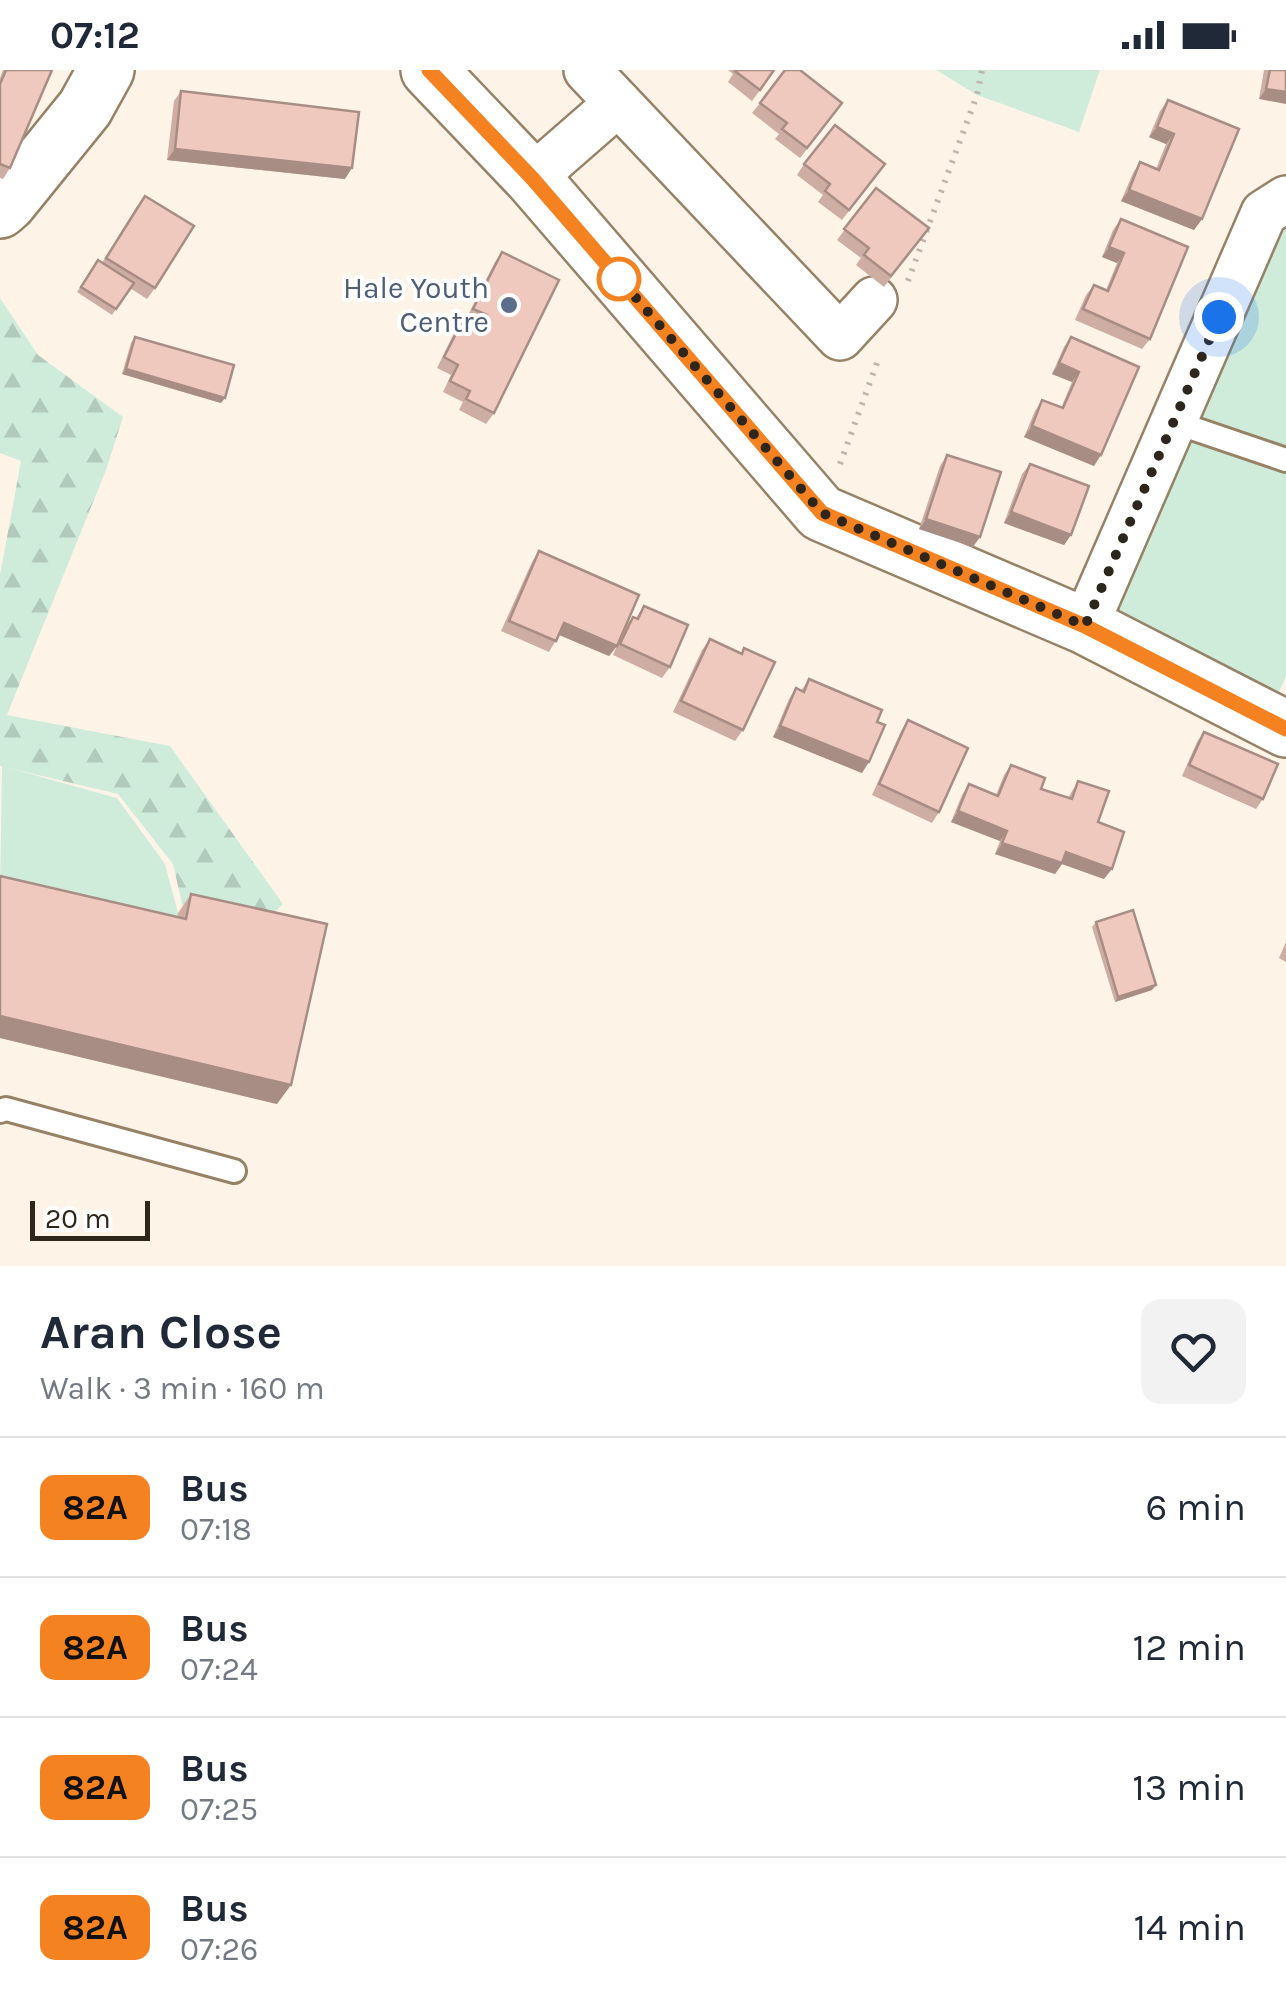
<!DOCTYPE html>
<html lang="en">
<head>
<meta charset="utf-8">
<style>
	body { margin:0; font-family:Karla,sans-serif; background:#f2f2f3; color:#1f2937; height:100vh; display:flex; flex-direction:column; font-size:38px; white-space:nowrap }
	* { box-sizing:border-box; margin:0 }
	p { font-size:32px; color:#747a83 }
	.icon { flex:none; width:55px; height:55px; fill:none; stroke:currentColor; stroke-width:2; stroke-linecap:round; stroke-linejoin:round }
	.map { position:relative; height:1196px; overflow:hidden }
	.details { display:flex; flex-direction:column; background:#fff; flex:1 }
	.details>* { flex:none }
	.badge { padding:0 20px; border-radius:15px; font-size:35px; line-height:65px }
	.scale { position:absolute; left:30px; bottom:25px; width:120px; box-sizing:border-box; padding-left:10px; border:5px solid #2f261b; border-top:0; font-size:28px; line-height:35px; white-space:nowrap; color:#2f261b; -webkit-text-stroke:8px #fff; paint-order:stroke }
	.you { position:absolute; width:50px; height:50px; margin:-25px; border:8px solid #fff; border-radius:50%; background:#1a73e8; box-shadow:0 0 0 15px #1a73e833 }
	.map>.badge { position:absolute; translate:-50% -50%; box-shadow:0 0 0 5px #fff }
	.round { display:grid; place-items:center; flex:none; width:105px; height:105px; border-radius:20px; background:#f2f2f3 }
	.summary { display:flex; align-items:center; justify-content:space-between; height:170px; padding:0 40px }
	h1 { font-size:48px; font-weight:700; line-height:75px }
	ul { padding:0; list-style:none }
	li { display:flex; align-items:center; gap:30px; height:140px; padding:0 40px; border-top:2px solid #e0e1e3 }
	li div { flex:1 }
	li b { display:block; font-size:38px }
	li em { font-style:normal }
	li .badge { min-width:110px; font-weight:700; text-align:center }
	.status { display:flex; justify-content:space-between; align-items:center; height:70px; padding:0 50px; background:#fff; direction:ltr }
	.status svg { height:28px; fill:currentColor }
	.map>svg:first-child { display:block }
	.grass { fill:#cfecdb }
	.forest { fill:url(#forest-firs) }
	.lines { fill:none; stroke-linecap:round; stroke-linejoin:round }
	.lane-casing { stroke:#978266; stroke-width:28 }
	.street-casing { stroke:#978266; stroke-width:50 }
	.secondary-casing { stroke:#978266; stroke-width:60 }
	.path { stroke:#beb5a9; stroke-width:6; stroke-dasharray:2.5 8; stroke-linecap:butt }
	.lane { stroke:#fff; stroke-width:22 }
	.street { stroke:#fff; stroke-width:45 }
	.secondary { stroke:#fff; stroke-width:55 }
	.wall { fill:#ceada3 }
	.shaded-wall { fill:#a88d85 }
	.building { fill:#f0c9be; stroke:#a88d85; stroke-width:2.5 }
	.line-casing { stroke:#fff; stroke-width:22 }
	.line { stroke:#f58220; stroke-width:15 }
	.walk { stroke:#2f261b; stroke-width:10; stroke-dasharray:0 18 }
	.stop-dot { fill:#fff; stroke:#f58220; stroke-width:5 }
	.service-dot { fill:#5c6f8a; stroke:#fff; stroke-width:4 }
	.labels { text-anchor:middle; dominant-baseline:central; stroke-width:8; stroke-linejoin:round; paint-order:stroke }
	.service-label { font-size:30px; fill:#4e5e75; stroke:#fff; text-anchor:end }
</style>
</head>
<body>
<div class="status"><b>07:12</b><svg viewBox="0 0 49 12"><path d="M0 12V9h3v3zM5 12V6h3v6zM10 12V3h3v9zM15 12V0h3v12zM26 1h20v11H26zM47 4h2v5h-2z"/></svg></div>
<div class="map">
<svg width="1286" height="1196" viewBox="0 0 1286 1196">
	<defs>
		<pattern id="forest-firs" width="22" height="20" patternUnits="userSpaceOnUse" patternTransform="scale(2.5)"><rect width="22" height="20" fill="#cfecdb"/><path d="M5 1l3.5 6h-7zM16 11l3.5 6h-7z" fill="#b2cabb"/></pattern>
	</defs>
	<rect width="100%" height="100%" fill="#fdf4e7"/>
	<!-- grass -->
	<g class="grass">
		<path d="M936,0H1100L1079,62L977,25Z"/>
		<path d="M1286,129V606L1267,650L1085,556Z"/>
		<path d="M2,696L117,728L165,794L178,843L172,868L0,827Z"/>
	</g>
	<!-- forest -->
	<path class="forest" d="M0,228L38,285L123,347L106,400L7,645L170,676L283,834L261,856L183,838L173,794L118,724L0,696V505L21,391L0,383Z"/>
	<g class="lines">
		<!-- lane casing -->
		<g class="lane-casing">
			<g id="lane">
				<path d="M1174,352L1286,390"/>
				<path d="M0,1041L6,1039L234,1101"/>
			</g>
		</g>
		<!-- street casing -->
		<g class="street-casing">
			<g id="street">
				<path d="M587,0L840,267L874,230"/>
				<path d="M532,108L618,33"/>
				<path d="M1085,556L1264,143L1286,129"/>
			</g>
		</g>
		<!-- secondary casing -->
		<g class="secondary-casing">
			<g id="secondary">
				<path d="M429,0L532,108L821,443L1085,556L1286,659"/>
				<path d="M0,140L8,133L85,38L106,0"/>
			</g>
		</g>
		<!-- path -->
		<g class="path">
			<path d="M908,211L977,25L982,0"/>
			<path d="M840,394L877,293"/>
		</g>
		<!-- lane -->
		<use href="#lane" class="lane"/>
		<!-- street -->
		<use href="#street" class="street"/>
		<!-- secondary -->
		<use href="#secondary" class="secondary"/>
	</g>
	<!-- wall -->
	<g class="wall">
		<path d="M3,0H52L10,98L3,109L0,108V8Z"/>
		<path d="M728,0H775L752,31L728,12L733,4Z"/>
		<path d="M1264,0H1286L1259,29Z"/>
		<path d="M181,21L345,109L167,90L174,31Z"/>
		<path d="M1168,30L1202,149L1194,160L1121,131L1133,103L1140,92L1156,99L1166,74L1149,67L1160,41Z"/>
		<path d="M760,33L835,43L800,88L775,69L779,64L752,43Z"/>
		<path d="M804,94H885L842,150L818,132L823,125L797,105Z"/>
		<path d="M876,118L929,158L884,217L856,195L861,188L837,170Z"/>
		<path d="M137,136L155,218L147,229L130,218L112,245L77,222L98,190L102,193Z"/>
		<path d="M1121,149L1150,269L1142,279L1075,250L1086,225L1094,215L1106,220L1117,193L1102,187L1113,160Z"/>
		<path d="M502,182L494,343L486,354L459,340L463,332L443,322L451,305L437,298L454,263L462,252L477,260L479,256L466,249L495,192Z"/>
		<path d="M135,267L221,333L122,304L131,273Z"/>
		<path d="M1071,267L1094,396L1024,367L1035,341L1042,330L1061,338L1072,312L1052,304L1064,277Z"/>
		<path d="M947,385L973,477L919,459L940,396Z"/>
		<path d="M1030,394L1071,465L1064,475L1004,453L1022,404Z"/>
		<path d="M539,481L617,576L609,586L559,565L549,582L501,561L532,492Z"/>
		<path d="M644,536L670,597L662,608L613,585L625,557L633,547L636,548Z"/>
		<path d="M710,569L741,584L744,578L743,660L735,671L673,642L702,580Z"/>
		<path d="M809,609L877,652L862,703L773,667L789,629L796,618L801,621Z"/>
		<path d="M908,650L939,742L932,753L872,725L901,661Z"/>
		<path d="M1204,662L1263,729L1256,739L1182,706L1197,672Z"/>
		<path d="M1011,695L1041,719L1068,728L1078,711L1098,752L1104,809L1062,794L1055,804L995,784L1000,771L951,752L962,725L969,714L996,725L1004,705Z"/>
		<path d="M0,806L177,847L178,843L191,824L277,1034L0,968Z"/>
		<path d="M1096,852L1152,920L1115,932L1092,857Z"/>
		<path d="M1286,872V892L1279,888Z"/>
	</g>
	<!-- shaded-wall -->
	<g class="shaded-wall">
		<path d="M1266,19L1286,22V34L1259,29Z"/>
		<path d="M1157,57L1174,64L1166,74L1149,67Z"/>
		<path d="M175,79L352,98L345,109L167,90Z"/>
		<path d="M1129,120L1202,149L1194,160L1121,131Z"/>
		<path d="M1109,177L1124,183L1117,193L1102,187Z"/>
		<path d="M1059,293L1079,302L1072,312L1052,304Z"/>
		<path d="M126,299L225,328L221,333L122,304Z"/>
		<path d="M1032,356L1101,385L1094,396L1024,367Z"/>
		<path d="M1011,442L1071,465L1064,475L1004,453Z"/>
		<path d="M926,449L980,467L973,477L919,459Z"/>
		<path d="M564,553L617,576L609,586L557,564Z"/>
		<path d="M780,656L869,692L862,703L773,667Z"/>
		<path d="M958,741L1007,761L1000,771L951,752Z"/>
		<path d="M1002,773L1066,782L1112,799L1104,809L1062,794L1055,804L995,784Z"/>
		<path d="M1156,915L1152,920L1115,932L1118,927Z"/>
		<path d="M0,946L291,1015L277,1034L0,968Z"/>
	</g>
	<!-- building -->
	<g class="building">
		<path d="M6,0H52L10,98L0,94V14Z"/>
		<path d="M736,0H774L760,20L735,1Z"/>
		<path d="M785,0H800L842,33L807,78L782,59L787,53L760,33Z"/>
		<path d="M1270,0H1286V22L1266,19Z"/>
		<path d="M181,21L359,42L352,98L175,79Z"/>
		<path d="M1168,30L1239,59L1202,149L1129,120L1140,92L1159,100L1174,64L1157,57Z"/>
		<path d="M835,55L885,94L849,140L825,121L830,114L804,94Z"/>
		<path d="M876,118L929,158L891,206L864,185L869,178L844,159Z"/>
		<path d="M145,126L194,156L155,218L106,188Z"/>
		<path d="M1121,149L1188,177L1150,269L1083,239L1094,215L1108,221L1124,183L1109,177Z"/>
		<path d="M502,182L559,210L494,343L466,329L470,321L450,311L458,295L444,287L462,252L479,261L487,245L473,239Z"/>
		<path d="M98,190L134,213L116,239L81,217Z"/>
		<path d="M135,267L234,295L225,328L126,299Z"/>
		<path d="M1071,267L1139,297L1101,385L1032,356L1042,330L1063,338L1079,302L1059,293Z"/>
		<path d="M947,385L1001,402L980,467L926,449Z"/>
		<path d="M1030,394L1089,416L1071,465L1011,442Z"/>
		<path d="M539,481L639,525L617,576L564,553L556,571L509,551Z"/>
		<path d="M644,536L688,555L670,597L620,574L633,547L638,549Z"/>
		<path d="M710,569L742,584L744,578L775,592L743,660L681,631Z"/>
		<path d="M809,609L882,640L877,652L885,655L869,692L780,656L796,618L804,622Z"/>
		<path d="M908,650L968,678L939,742L879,714Z"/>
		<path d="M1204,662L1278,694L1263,729L1189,695Z"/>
		<path d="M1011,695L1045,708L1041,719L1072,729L1078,711L1109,721L1098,752L1124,762L1112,799L1066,782L1062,793L1002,773L1007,761L958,741L969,714L998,726Z"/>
		<path d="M0,806L186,849L191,824L327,854L291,1015L0,946Z"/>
		<path d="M1133,840L1156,915L1118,927L1096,852Z"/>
	</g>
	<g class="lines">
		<!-- line casing -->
		<g class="line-casing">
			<path id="line" d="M429,0L532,108L822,443L1085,556L1286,659"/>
		</g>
		<!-- line -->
		<use href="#line" class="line"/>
		<!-- walk -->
		<path class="walk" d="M619,209L610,198L822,443L1085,556L1219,247"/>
	</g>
	<!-- markers -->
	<circle class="stop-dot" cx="619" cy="209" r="20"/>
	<circle class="service-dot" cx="509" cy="235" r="10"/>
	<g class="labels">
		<!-- service labels -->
		<g class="service-label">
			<text x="489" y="218">Hale Youth<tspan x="489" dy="34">Centre</tspan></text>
		</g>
	</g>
</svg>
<div class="scale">20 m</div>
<div class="you" style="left:1219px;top:247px"></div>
</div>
<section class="details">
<div class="summary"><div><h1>Aran Close</h1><p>Walk · 3 min · 160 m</p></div><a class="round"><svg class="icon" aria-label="heart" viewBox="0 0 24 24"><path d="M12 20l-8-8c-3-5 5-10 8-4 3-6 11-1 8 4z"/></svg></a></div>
<ul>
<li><span class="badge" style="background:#f58220;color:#111">82A</span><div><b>Bus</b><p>07:18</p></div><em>6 min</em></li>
<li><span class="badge" style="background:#f58220;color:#111">82A</span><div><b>Bus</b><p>07:24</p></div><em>12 min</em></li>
<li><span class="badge" style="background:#f58220;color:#111">82A</span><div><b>Bus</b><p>07:25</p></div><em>13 min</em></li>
<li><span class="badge" style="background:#f58220;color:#111">82A</span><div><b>Bus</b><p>07:26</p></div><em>14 min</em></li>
</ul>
</section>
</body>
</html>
